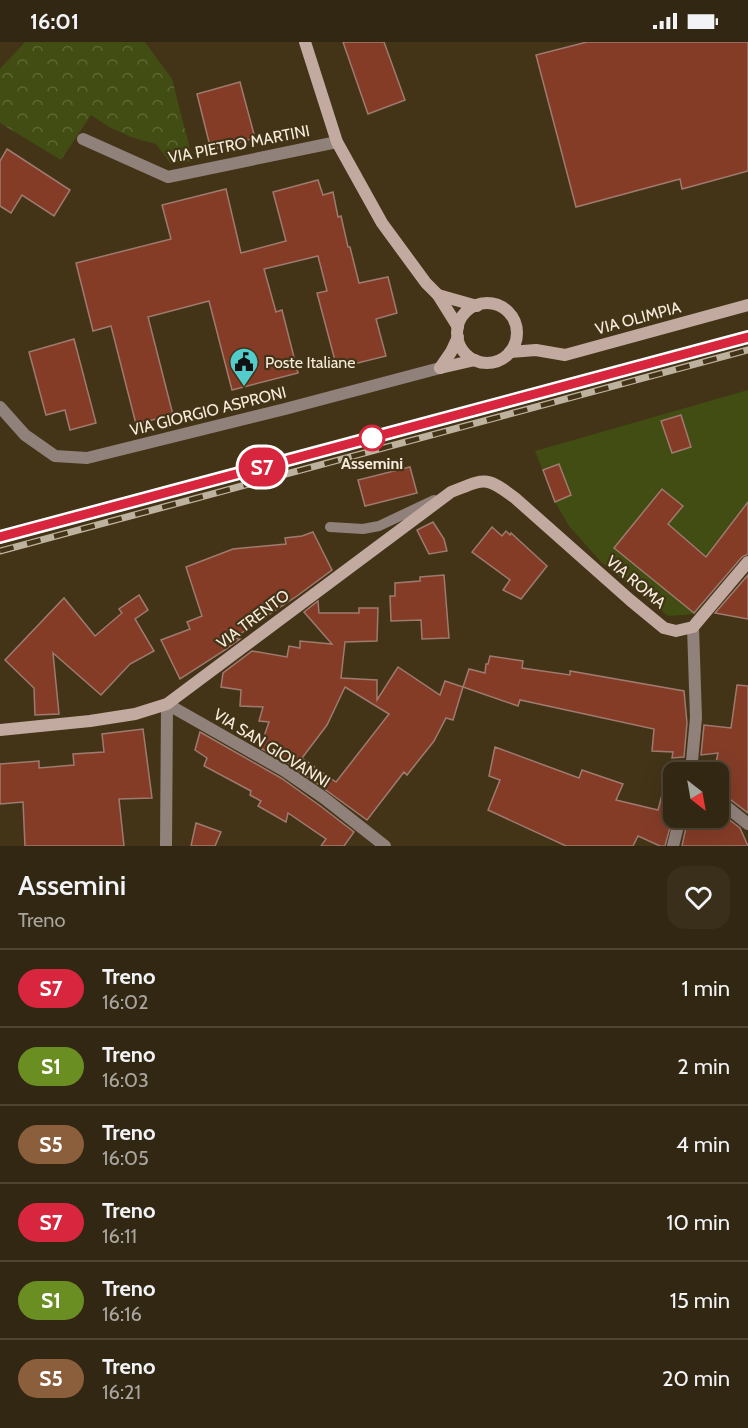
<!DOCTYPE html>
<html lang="it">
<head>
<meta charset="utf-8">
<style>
	body { margin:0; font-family:Cabin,sans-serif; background:#3a2f1b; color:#f1f3f6; height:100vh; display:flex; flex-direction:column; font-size:22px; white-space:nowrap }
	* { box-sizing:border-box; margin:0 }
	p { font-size:20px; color:#a8a59f }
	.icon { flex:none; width:33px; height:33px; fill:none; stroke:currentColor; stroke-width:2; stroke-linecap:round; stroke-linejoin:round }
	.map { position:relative; height:804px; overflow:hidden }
	.panel { display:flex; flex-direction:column; background:#322712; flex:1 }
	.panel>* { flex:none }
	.badge { padding:0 12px; border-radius:20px; font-size:21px; line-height:39px }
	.needle { width:39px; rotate:149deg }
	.tools { position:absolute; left:663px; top:720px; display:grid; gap:12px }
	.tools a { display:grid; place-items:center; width:66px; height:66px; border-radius:12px; background:#322712; box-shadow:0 6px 24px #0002,0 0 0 2px #4d4432; font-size:30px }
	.map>.badge { position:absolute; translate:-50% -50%; box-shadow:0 0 0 3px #fff }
	.round { display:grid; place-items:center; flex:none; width:63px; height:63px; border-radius:18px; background:#3a2f1b }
	.head { display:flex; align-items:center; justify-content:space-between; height:102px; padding:0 18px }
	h1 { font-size:28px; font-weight:600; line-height:45px }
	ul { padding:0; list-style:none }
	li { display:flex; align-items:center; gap:18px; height:78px; padding:0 18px; border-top:2px solid #4d4432 }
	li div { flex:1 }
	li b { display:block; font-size:22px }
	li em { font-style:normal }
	li .badge { min-width:66px; font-weight:700; text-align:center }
	.status { display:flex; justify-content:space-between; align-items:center; height:42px; padding:0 30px; background:#322712; direction:ltr }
	.status svg { height:16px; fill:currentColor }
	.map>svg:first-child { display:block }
	.park { fill:url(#park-crowns) }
	.pitch { fill:#414d12 }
	.building { fill:#843c27; stroke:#9e7a6f; stroke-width:1.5; fill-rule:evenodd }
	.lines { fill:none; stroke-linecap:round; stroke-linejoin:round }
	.lane { stroke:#91817b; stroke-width:10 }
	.street { stroke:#91817b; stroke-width:12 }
	.secondary { stroke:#c3aaa0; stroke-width:12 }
	.rail-casing { stroke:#bdb29e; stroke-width:7 }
	.rail { stroke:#433418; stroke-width:4.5; stroke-dasharray:14; stroke-linecap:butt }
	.line-casing { stroke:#fff; stroke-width:14 }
	.line { stroke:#d7263d; stroke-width:9 }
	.stop-dot { fill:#fff; stroke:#d7263d; stroke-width:3 }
	.labels { text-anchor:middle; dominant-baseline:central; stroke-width:4.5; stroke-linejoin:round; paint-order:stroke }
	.street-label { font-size:16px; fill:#f6ecdc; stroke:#433418 }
	.poi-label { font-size:16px; fill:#f6ecdc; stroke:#433418; text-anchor:start }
	.stop-label { font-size:16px; font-weight:bold; fill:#f6ecdc; stroke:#433418 }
</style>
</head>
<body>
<div class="status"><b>16:01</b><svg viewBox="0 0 49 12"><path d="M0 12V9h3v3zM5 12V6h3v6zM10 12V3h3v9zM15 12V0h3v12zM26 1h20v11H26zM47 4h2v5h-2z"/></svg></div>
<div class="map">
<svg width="748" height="804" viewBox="0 0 748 804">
	<defs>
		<pattern id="park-crowns" width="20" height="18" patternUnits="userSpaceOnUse" patternTransform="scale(1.5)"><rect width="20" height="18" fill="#414d12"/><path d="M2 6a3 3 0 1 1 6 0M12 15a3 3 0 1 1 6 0" fill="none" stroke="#5d6734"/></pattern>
	</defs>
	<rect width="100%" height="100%" fill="#433418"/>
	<!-- park -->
	<path class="park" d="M25,0H145L172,37L193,119L171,122L156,102L131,95L109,85L91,73L61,118L0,81V27Z"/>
	<!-- pitch -->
	<path class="pitch" d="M748,348V505L703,555L706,557L695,572L668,574L601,520L569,484L555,460L535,409Z"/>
	<!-- building -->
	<g class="building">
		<path d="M343,0H384L405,58L368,72Z"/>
		<path d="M587,0H748V129L682,147L680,137L576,165L536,13Z"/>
		<path d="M240,40L255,96L211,108L197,52Z"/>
		<path d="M7,107L70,148L54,174L22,153L11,171L0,164V119Z"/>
		<path d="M318,138L323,153L333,150L338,175L341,174L348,205H350L359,241L388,235L397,271L376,277L386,314L337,326L317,251L327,249L318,214L264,227L276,270L282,268L298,331L232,348L209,259L148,275L173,373L136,382L111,284L93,289L76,221L171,197L162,163L226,147L241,211L286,199L273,150Z"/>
		<path d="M74,297L96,381L70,388L65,368L46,373L29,310Z"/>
		<path d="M681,373L691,405L672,411L661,379Z"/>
		<path d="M559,422L571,453L555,460L543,428Z"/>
		<path d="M410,425L417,451L365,464L358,438Z"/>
		<path d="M662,447L683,464L668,482L706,515L748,460V512L742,515L694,571L614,506Z"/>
		<path d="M433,480L444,497L447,509L429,512L417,488Z"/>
		<path d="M492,485L502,494L506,489L510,493L511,491L547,524L521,557L503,548L510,538L472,510Z"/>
		<path d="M313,490L332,528L297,554L234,596L240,597L225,608L180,637L161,598L190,587L187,580L202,574L186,525L233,507L286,502L285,496L302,494Z"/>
		<path d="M444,533L449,596L422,597L421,578L391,579L390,554H395V541L420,539V535Z"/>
		<path d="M748,533V577L715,571Z"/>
		<path d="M139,553L148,568L135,577L154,609L130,622L101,653L53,611L59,672L35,673L34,646L5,618L64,556L95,594L122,571L119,567Z"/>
		<path d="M318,559L319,571H359V566H378L377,599L345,600L341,636L377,638V658L398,625L440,653L445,639L463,645L453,678L446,676L434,699L407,733L404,730L367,778L290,722L260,706L269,680L259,679L263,665L240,664L241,648L221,645L223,631L252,609L287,615L289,604L300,606V599L332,602L304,570ZM345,645L389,672L336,740L302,716L327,683Z"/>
		<path d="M490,614L523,619L522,626L570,633V629L684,649L687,681L684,715L672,716L673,710L652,709L654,687L520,658L518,664L463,645L469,627L485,631L486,622H488Z"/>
		<path d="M737,643L748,644V771L723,752L718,750V730H714L718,711L701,713L704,683L731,686Z"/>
		<path d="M143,687L152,756L119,757L124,804H25L23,760L0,762V722L39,719V726L74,723L73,712L104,710L102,692Z"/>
		<path d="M200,690L281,736L319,763L354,790L344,804H321L326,797L288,771L286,780L258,764L261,759L250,753L251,749L204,724L207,716L195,708Z"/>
		<path d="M495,705L579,736L582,728L623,742L616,758L658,768L668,730L674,731V771L665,804H660L638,794L633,804H566L488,768L500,738L489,734Z"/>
		<path d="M718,769L740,786L748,804H682L688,776H718Z"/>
		<path d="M196,781L221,790L215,804H191Z"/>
	</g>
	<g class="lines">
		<!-- lane -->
		<path class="lane" d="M330,485L363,487L379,484L434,458"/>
		<!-- street -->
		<g class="street">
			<path d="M83,97L168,135L337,100"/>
			<path d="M0,365L25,393L55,414L87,416L285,367L440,326"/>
			<path d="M691,730L696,676L693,585"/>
			<path d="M718,758L748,782"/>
			<path d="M166,804L167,662L285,729L324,756L385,804"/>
			<path d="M673,804L680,776"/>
		</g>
		<!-- secondary -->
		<g class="secondary">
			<path d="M305,0L337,100L382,181L426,241L438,253L458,285"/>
			<path d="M438,253L477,264"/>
			<circle cx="487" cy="291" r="30"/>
			<path d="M510,310L536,308L565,313L748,263"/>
			<path d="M440,326L475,318"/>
			<path d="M440,326L451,310L458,295"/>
			<path d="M0,688L90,679L135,672L167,662L451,450C485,437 485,433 515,456L630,558L664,586L676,589L693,585L748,520"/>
		</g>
		<!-- rail casing -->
		<g class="rail-casing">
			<g id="rail">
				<path d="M0,495L748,295"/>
				<path d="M0,509L748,308"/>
			</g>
		</g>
		<!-- rail -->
		<use href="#rail" class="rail"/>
	</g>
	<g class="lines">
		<!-- line casing -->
		<g class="line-casing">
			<path id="line" d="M0,495L748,295"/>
		</g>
		<!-- line -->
		<use href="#line" class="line"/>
	</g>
	<!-- icons -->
	<defs>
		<g id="civic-pin" transform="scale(1.5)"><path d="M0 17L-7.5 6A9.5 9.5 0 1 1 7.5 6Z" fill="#52cdcc" stroke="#433418"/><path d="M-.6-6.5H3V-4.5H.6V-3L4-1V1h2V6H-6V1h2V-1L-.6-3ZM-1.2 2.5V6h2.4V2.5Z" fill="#111"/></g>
	</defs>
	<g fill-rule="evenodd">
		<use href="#civic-pin" x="244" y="320"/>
	</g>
	<!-- markers -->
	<circle class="stop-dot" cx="372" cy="396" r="12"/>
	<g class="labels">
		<!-- street labels -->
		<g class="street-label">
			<text transform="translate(239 102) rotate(-11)">VIA PIETRO MARTINI</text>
			<text transform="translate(638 276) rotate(-15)">VIA OLIMPIA</text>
			<text transform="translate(208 369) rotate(-14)">VIA GIORGIO ASPRONI</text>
			<text transform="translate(636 540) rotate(40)">VIA ROMA</text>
			<text transform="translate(253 577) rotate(-37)">VIA TRENTO</text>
			<text transform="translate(272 706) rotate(32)">VIA SAN GIOVANNI</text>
		</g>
		<!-- poi labels -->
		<g class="poi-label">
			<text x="265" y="320">Poste Italiane</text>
		</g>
		<!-- stop labels -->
		<g class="stop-label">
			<text x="372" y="421">Assemini</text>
		</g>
	</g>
</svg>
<div class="tools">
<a><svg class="needle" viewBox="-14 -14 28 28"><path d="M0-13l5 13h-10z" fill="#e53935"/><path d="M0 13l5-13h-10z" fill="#a8a59f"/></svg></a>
</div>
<b class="badge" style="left:262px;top:425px;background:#d7263d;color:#fff">S7</b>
</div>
<section class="panel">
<div class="head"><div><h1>Assemini</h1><p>Treno</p></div><a class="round"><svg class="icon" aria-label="heart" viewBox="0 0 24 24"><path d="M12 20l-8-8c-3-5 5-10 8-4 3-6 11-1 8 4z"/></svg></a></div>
<ul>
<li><span class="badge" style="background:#d7263d;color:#fff">S7</span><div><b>Treno</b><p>16:02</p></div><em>1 min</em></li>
<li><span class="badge" style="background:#6b8e23;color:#fff">S1</span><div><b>Treno</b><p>16:03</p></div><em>2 min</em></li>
<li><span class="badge" style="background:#8b5e3c;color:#fff">S5</span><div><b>Treno</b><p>16:05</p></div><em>4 min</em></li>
<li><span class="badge" style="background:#d7263d;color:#fff">S7</span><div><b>Treno</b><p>16:11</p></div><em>10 min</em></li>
<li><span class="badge" style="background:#6b8e23;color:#fff">S1</span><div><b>Treno</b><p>16:16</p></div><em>15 min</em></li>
<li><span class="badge" style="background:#8b5e3c;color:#fff">S5</span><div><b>Treno</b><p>16:21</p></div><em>20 min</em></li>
</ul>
</section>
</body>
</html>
